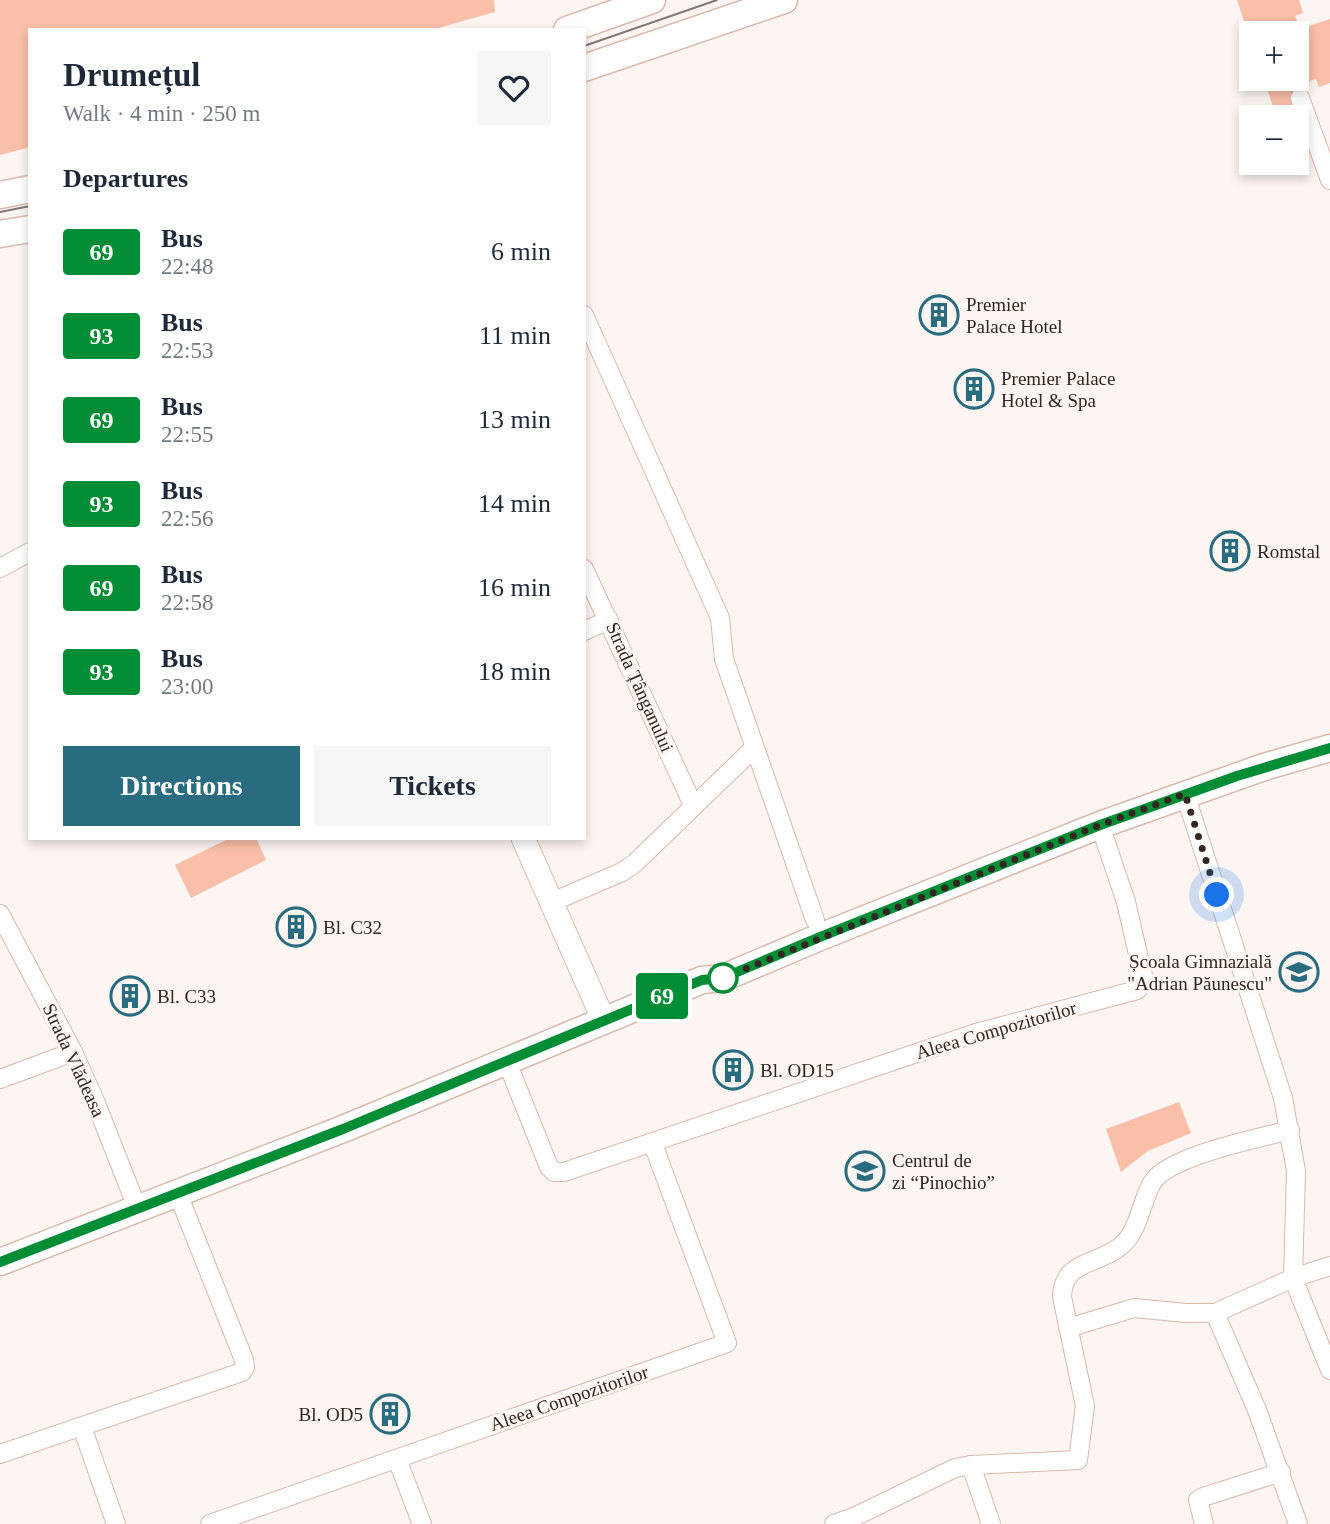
<!DOCTYPE html>
<html lang="en">
<head>
<meta charset="utf-8">
<style>
	body { margin:0; font-family:Georgia,serif; background:#f6f6f7; color:#1f2937; height:100vh; display:flex; flex-direction:column; font-size:26px; white-space:nowrap }
	* { box-sizing:border-box; margin:0 }
	p { font-size:23px; color:#747a83 }
	.icon { flex:none; width:38px; height:38px; fill:none; stroke:currentColor; stroke-width:2; stroke-linecap:round; stroke-linejoin:round }
	.map { position:relative; flex:1; overflow:hidden }
	.drawer { position:absolute; left:28px; top:28px; width:558px; height:812px; display:flex; flex-direction:column; background:#fff; border-radius:0px; box-shadow:0 4px 10px #0003 }
	.drawer>* { flex:none }
	.badge { padding:0 14px; border-radius:5px; font-size:24px; line-height:46px }
	.tools { position:absolute; left:1239px; top:21px; display:grid; gap:14px }
	.tools a { display:grid; place-items:center; width:70px; height:70px; border-radius:0px; background:#fff; box-shadow:0 4px 10px #0003; font-size:35px }
	.you { position:absolute; width:35px; height:35px; margin:-18px; border:5px solid #fff; border-radius:50%; background:#1a73e8; box-shadow:0 0 0 10px #1a73e833 }
	.map>.badge { position:absolute; translate:-50% -50%; box-shadow:0 0 0 4px #fff }
	h2 { padding:0 35px; font-size:26px; line-height:63px }
	.round { display:grid; place-items:center; flex:none; width:74px; height:74px; border-radius:0px; background:#f6f6f7 }
	.head { display:flex; align-items:center; justify-content:space-between; height:119px; padding:0 35px }
	h1 { font-size:33px; font-weight:800; line-height:52px }
	.button { display:flex; gap:14px; margin-top:auto; padding:14px 35px }
	.button a { flex:1; height:80px; border-radius:0px; background:#2a6c7f; color:#fff; font-size:28px; font-weight:800; line-height:80px; text-align:center }
	.button a+a { background:#f6f6f7; color:#1f2937 }
	ul { padding:0; list-style:none }
	li { display:flex; align-items:center; gap:21px; height:84px; padding:0 35px }
	li div { flex:1 }
	li b { display:block; font-size:26px }
	li em { font-style:normal }
	li .badge { min-width:77px; font-weight:700; text-align:center }
	.map>svg:first-child { display:block }
	.green { fill:#f9bfa8 }
	.lines { fill:none; stroke-linecap:round; stroke-linejoin:round }
	.minor-casing { stroke:#d9b9ac; stroke-width:20 }
	.tertiary-casing { stroke:#d9b9ac; stroke-width:25 }
	.secondary-casing { stroke:#d9b9ac; stroke-width:29 }
	.minor { stroke:#fff; stroke-width:18 }
	.tertiary { stroke:#fff; stroke-width:23 }
	.secondary { stroke:#fff; stroke-width:26 }
	.tram { stroke:#827773; stroke-width:2 }
	.line-casing { stroke:#fff; stroke-width:16 }
	.line { stroke:#008d36; stroke-width:10 }
	.walk { stroke:#332621; stroke-width:7; stroke-dasharray:0 12.6 }
	.stop-dot { fill:#fff; stroke:#008d36; stroke-width:3.5 }
	.labels { text-anchor:middle; dominant-baseline:central; stroke-width:6; stroke-linejoin:round; paint-order:stroke }
	.poi-label { font-size:19px; fill:#332621; stroke:#fcf5f2; text-anchor:start }
	.street-label { font-size:19px; fill:#332621; stroke:#fcf5f2 }
</style>
</head>
<body>
<div class="map">
<svg width="1330" height="1524" viewBox="0 0 1330 1524">
	<rect width="100%" height="100%" fill="#fcf5f2"/>
	<!-- green -->
	<g class="green">
		<path d="M0,0H494L495,12L431,30H30V147L0,155Z"/>
		<path d="M1237,0H1299L1303,13L1295,16L1300,29L1330,19V83L1319,87L1316,79L1296,86L1291,108L1275,113L1264,79H1297V33H1251V42Z"/>
		<path d="M230,838H256L266,860L191,898L175,865Z"/>
		<path d="M1179,1102L1191,1133L1148,1151L1121,1172L1106,1129Z"/>
	</g>
	<g class="lines">
		<!-- minor casing -->
		<g class="minor-casing">
			<g id="minor">
				<path d="M1300,98L1330,180"/>
				<path d="M584,315L720,618L724,659L815,920"/>
				<path d="M0,568L30,552"/>
				<path d="M584,569L693,805"/>
				<path d="M584,631L609,620"/>
				<path d="M1185,794L1283,1098L1296,1171L1293,1278L1330,1370"/>
				<path d="M552,902L622,872L634,864L753,749"/>
				<path d="M0,914L73,1052L95,1101L138,1210"/>
				<path d="M507,1062L549,1167L554,1172H564L976,1033L1137,990L1142,984L1143,976L1126,902L1100,825"/>
				<path d="M0,1079L73,1052"/>
				<path d="M1215,1313L1257,1410L1298,1524"/>
				<path d="M1068,1328L1134,1308L1186,1313H1215L1293,1278L1330,1266"/>
				<path d="M82,1427L116,1524"/>
				<path d="M0,1454L242,1372L245,1367L244,1360L178,1194"/>
				<path d="M397,1459L422,1524"/>
				<path d="M971,1465L991,1524"/>
				<path d="M210,1524L727,1343L653,1144"/>
				<path d="M834,1524L854,1517L955,1468L971,1465L1078,1460L1085,1406L1062,1297C1063,1259 1098,1266 1122,1245C1139,1230 1141,1202 1152,1183C1167,1156 1260,1138 1290,1130"/>
				<path d="M1204,1524L1198,1500L1203,1497L1281,1472"/>
			</g>
		</g>
		<!-- tertiary casing -->
		<g class="tertiary-casing">
			<path id="tertiary" d="M523,838L604,1021"/>
		</g>
		<!-- secondary casing -->
		<g class="secondary-casing">
			<g id="secondary">
				<path d="M567,30L652,0"/>
				<path d="M584,68L784,0"/>
				<path d="M0,195L30,189"/>
				<path d="M0,234L30,229"/>
				<path d="M0,1262L343,1129L702,980L723,978L820,937L1100,825L1264,767L1330,748"/>
			</g>
		</g>
		<!-- minor -->
		<use href="#minor" class="minor"/>
		<!-- tertiary -->
		<use href="#tertiary" class="tertiary"/>
		<!-- secondary -->
		<use href="#secondary" class="secondary"/>
		<!-- tram -->
		<g class="tram">
			<path d="M584,46L717,0"/>
			<path d="M0,212L30,206"/>
		</g>
	</g>
	<g class="lines">
		<!-- line casing -->
		<g class="line-casing">
			<path id="line" d="M0,1262L343,1129L702,980L723,978L820,937L1100,825L1237,776L1330,748"/>
		</g>
		<!-- line -->
		<use href="#line" class="line"/>
		<!-- walk -->
		<path class="walk" d="M723,978L1100,825L1185,794L1217,895"/>
	</g>
	<!-- icons -->
	<defs>
		<g id="building-ring" transform="scale(2.0125)"><circle r="9.5" fill="#fcf5f2" stroke="#2a6c7f" stroke-width="1.5"/><path d="M-4-6H4V6H1V3H-1V6H-4ZM-2.5-4.3h1.7v1.8h-1.7ZM.8-4.3h1.7v1.8H.8ZM-2.5-1h1.7V.8h-1.7ZM.8-1h1.7V.8H.8Z" fill="#2a6c7f"/></g>
		<g id="school-ring" transform="scale(2.0125)"><circle r="9.5" fill="#fcf5f2" stroke="#2a6c7f" stroke-width="1.5"/><path d="M0-5L7-2L0 1L-7-2ZM-4 1L0 2.5L4 1V4Q0 6-4 4Z" fill="#2a6c7f"/></g>
	</defs>
	<g fill-rule="evenodd">
		<use href="#building-ring" x="939" y="315"/>
		<use href="#building-ring" x="974" y="389"/>
		<use href="#building-ring" x="1230" y="551"/>
		<use href="#building-ring" x="296" y="927"/>
		<use href="#school-ring" x="1299" y="972"/>
		<use href="#building-ring" x="130" y="996"/>
		<use href="#building-ring" x="733" y="1070"/>
		<use href="#school-ring" x="865" y="1171"/>
		<use href="#building-ring" x="390" y="1414"/>
	</g>
	<!-- markers -->
	<circle class="stop-dot" cx="723" cy="978" r="14"/>
	<g class="labels">
		<!-- poi labels -->
		<g class="poi-label">
			<text x="966" y="304">Premier<tspan x="966" dy="22">Palace Hotel</tspan></text>
			<text x="1001" y="378">Premier Palace<tspan x="1001" dy="22">Hotel &amp; Spa</tspan></text>
			<text x="1257" y="551">Romstal</text>
			<text x="323" y="927">Bl. C32</text>
			<text x="1272" y="961" text-anchor="end">Școala Gimnazială<tspan x="1272" dy="22">"Adrian Păunescu"</tspan></text>
			<text x="157" y="996">Bl. C33</text>
			<text x="760" y="1070">Bl. OD15</text>
			<text x="892" y="1160">Centrul de<tspan x="892" dy="22">zi “Pinochio”</tspan></text>
			<text x="363" y="1414" text-anchor="end">Bl. OD5</text>
		</g>
		<!-- street labels -->
		<g class="street-label">
			<text transform="translate(640 687) rotate(66)">Strada Țânganului</text>
			<text transform="translate(996 1030) rotate(-16)">Aleea Compozitorilor</text>
			<text transform="translate(74 1060) rotate(65)">Strada Vlădeasa</text>
			<text transform="translate(569 1398) rotate(-19)">Aleea Compozitorilor</text>
		</g>
	</g>
</svg>
<div class="tools">
<a>+</a>
<a>−</a>
</div>
<div class="you" style="left:1217px;top:895px"></div>
<b class="badge" style="left:662px;top:996px;background:#008d36;color:#fff">69</b>
<section class="drawer">
<div class="head"><div><h1>Drumețul</h1><p>Walk · 4 min · 250 m</p></div><a class="round"><svg class="icon" aria-label="heart" viewBox="0 0 24 24"><path d="M12 20l-8-8c-3-5 5-10 8-4 3-6 11-1 8 4z"/></svg></a></div>
<h2>Departures</h2>
<ul>
<li><span class="badge" style="background:#008d36;color:#fff">69</span><div><b>Bus</b><p>22:48</p></div><em>6 min</em></li>
<li><span class="badge" style="background:#008d36;color:#fff">93</span><div><b>Bus</b><p>22:53</p></div><em>11 min</em></li>
<li><span class="badge" style="background:#008d36;color:#fff">69</span><div><b>Bus</b><p>22:55</p></div><em>13 min</em></li>
<li><span class="badge" style="background:#008d36;color:#fff">93</span><div><b>Bus</b><p>22:56</p></div><em>14 min</em></li>
<li><span class="badge" style="background:#008d36;color:#fff">69</span><div><b>Bus</b><p>22:58</p></div><em>16 min</em></li>
<li><span class="badge" style="background:#008d36;color:#fff">93</span><div><b>Bus</b><p>23:00</p></div><em>18 min</em></li>
</ul>
<div class="button"><a>Directions</a><a>Tickets</a></div>
</section>
</div>
</body>
</html>
